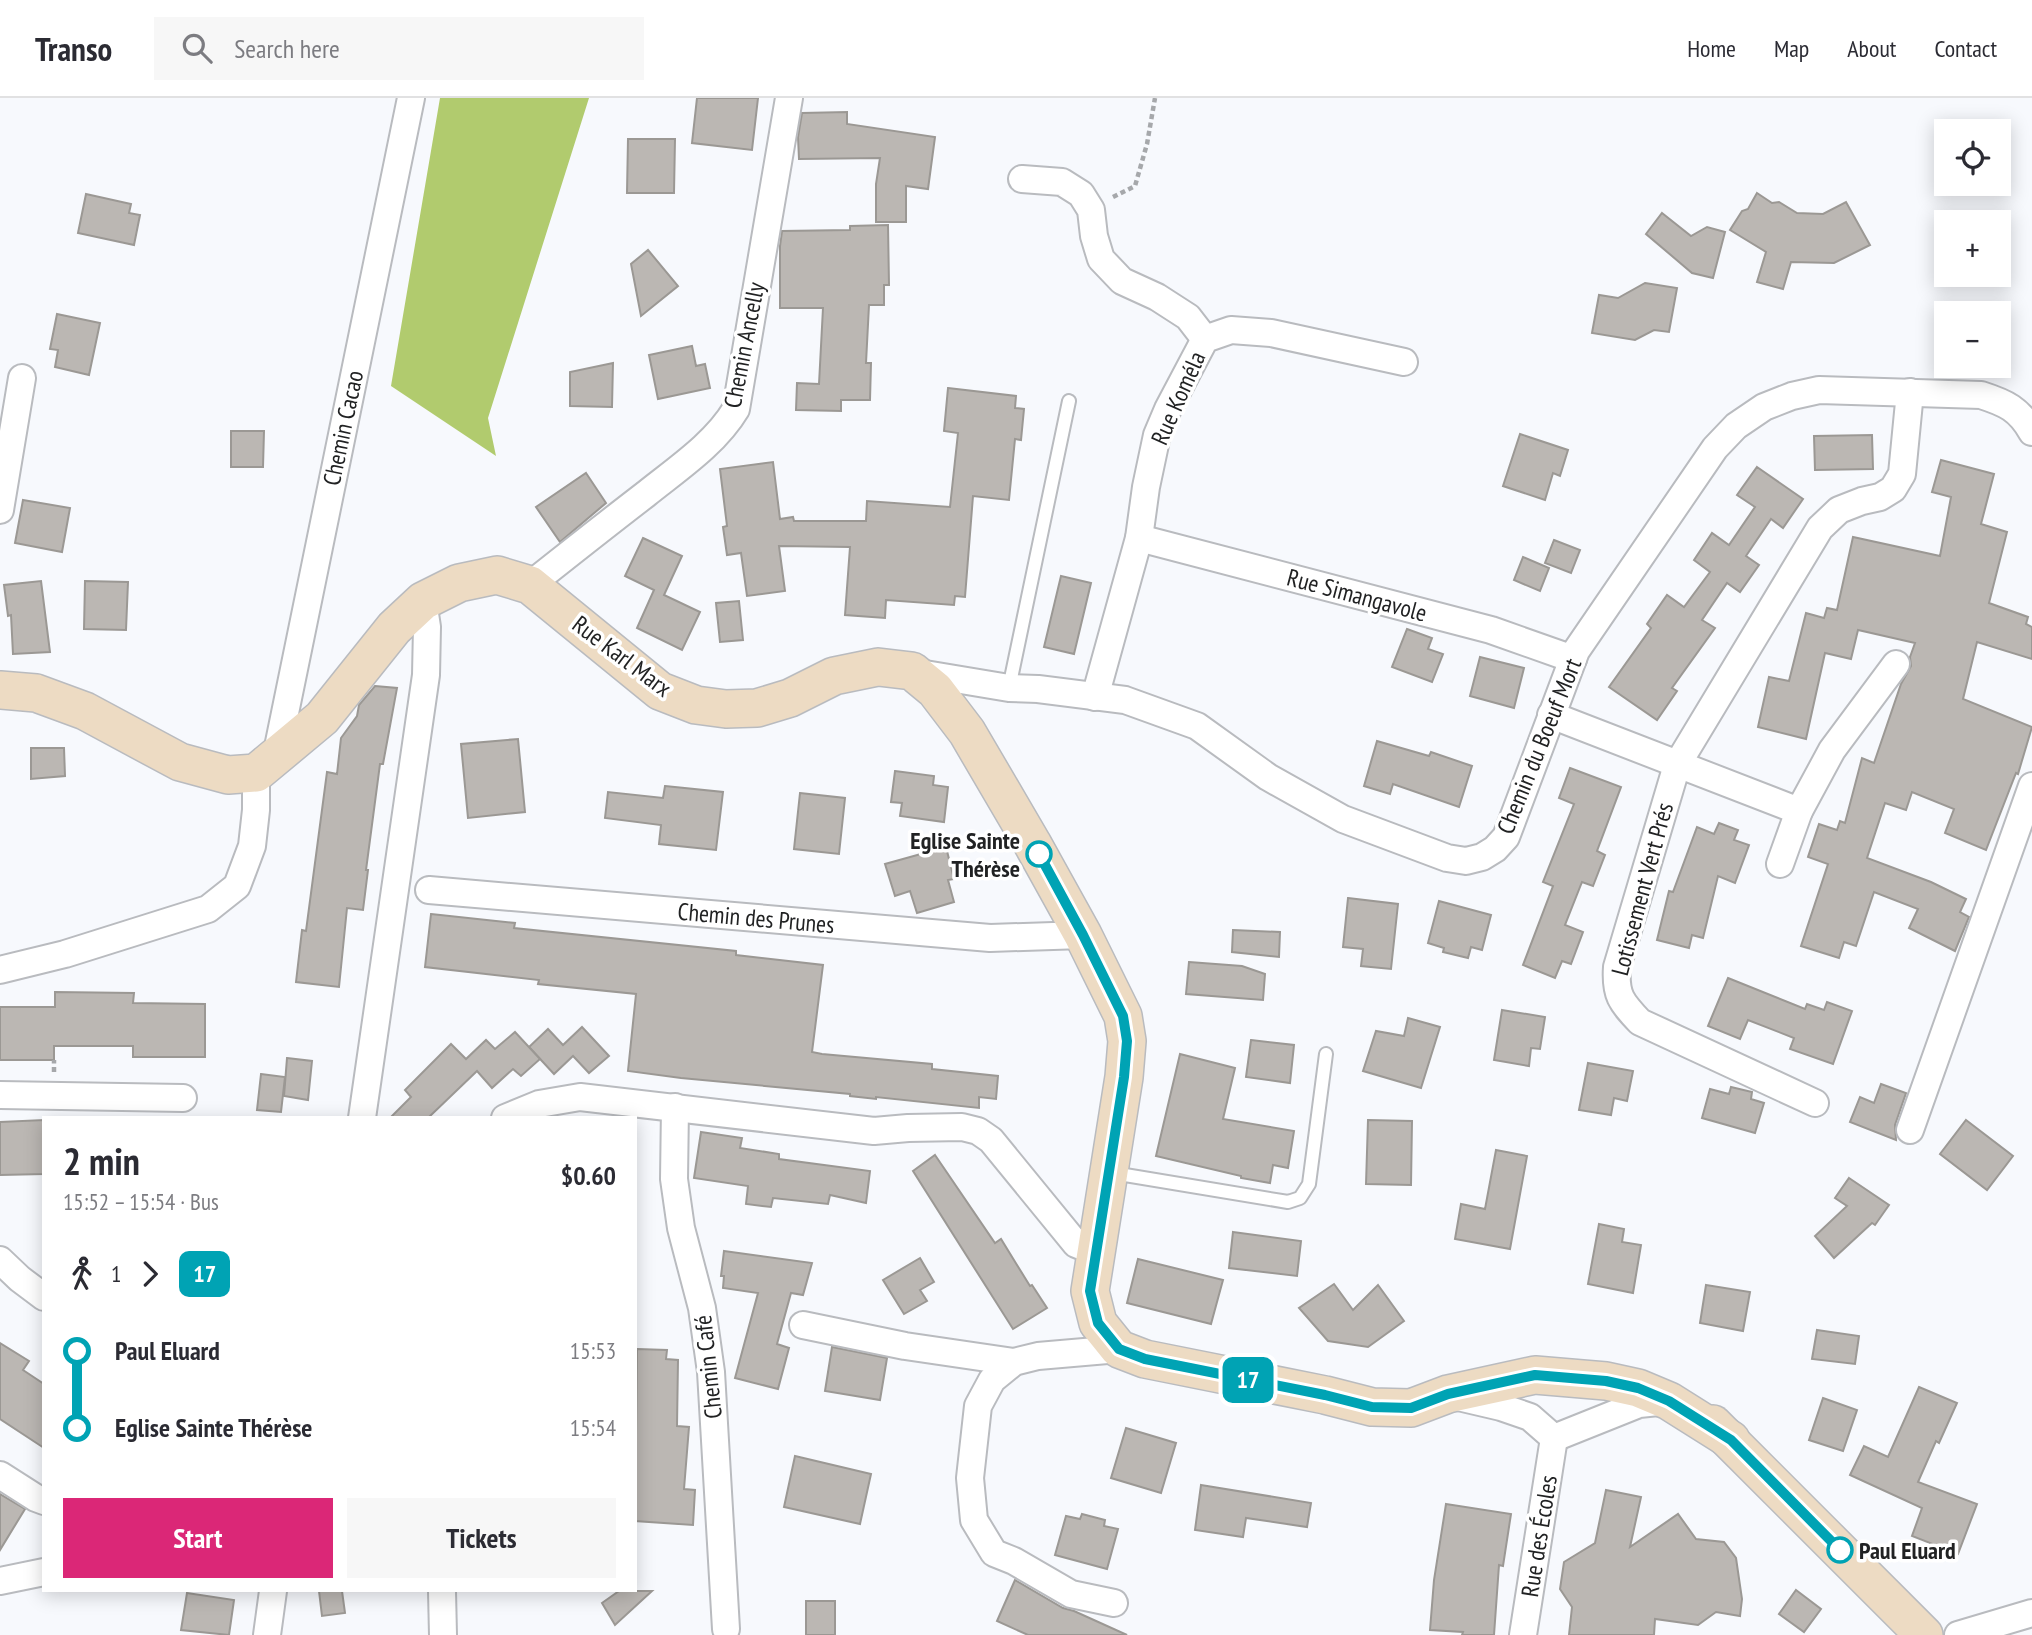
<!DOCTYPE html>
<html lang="en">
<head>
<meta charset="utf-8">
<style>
	body { margin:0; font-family:"PT Sans Narrow",sans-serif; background:#f7f7f7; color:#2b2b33; height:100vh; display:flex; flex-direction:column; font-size:26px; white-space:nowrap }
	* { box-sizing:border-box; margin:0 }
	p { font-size:23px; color:#7c7c81 }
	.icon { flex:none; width:38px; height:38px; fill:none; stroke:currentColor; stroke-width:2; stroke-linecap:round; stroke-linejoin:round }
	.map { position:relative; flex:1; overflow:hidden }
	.sheet { position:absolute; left:42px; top:1018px; width:595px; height:476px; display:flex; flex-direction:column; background:#fff; border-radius:0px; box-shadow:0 4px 18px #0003 }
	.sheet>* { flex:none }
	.badge { padding:0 14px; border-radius:10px; font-size:24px; line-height:46px }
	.buttons { position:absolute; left:1934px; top:21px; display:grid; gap:14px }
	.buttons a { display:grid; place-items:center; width:77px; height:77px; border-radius:0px; background:#fff; box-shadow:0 4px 18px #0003; font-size:35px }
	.map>.badge { position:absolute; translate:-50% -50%; box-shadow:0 0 0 4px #fff }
	.legs { display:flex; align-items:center; gap:10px; height:77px; padding:0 21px; font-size:23px }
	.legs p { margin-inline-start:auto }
	.head { display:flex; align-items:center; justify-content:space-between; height:119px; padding:0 21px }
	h1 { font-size:38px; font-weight:700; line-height:52px }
	.action { display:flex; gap:14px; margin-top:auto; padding:14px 21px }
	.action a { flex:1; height:80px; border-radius:0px; background:#db2777; color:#fff; font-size:28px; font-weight:700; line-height:80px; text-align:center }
	.action a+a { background:#f7f7f7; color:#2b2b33 }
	ul { padding:0 21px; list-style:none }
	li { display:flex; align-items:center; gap:24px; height:77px; font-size:26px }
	li i { display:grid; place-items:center; width:10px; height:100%; margin:0 9px; background:currentColor }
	li i::after { content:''; width:18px; height:18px; margin:-9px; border:5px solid; border-radius:50%; background:#fff }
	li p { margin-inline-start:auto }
	li:first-child i { background:linear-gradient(#0000 50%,currentColor 0) }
	li:last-child i { background:linear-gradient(currentColor 50%,#0000 0) }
	header { display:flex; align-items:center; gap:42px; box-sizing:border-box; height:98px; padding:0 35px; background:#fff; border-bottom:2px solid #e1e1e2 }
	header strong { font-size:33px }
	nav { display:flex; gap:38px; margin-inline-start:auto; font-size:24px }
	.search { width:490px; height:63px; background:#f7f7f7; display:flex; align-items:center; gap:18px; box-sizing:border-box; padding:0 24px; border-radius:0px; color:#7c7c81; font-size:26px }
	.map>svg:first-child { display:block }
	.forest { fill:#b1cb6e }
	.building { fill:#bbb7b3; stroke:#9b9894; stroke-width:2 }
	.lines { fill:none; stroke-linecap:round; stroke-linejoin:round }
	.service-casing { stroke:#b9bbbf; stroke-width:16 }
	.minor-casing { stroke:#b9bbbf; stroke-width:30 }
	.secondary-casing { stroke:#b9bbbf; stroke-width:40 }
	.path { stroke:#a6a8ab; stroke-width:4.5; stroke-dasharray:5 3.5; stroke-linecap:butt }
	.service { stroke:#fff; stroke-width:12 }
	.minor { stroke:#fff; stroke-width:26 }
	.secondary { stroke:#eddbc3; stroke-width:37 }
	.line-1-casing { stroke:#fff; stroke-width:16 }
	.line-1 { stroke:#00a3b4; stroke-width:10 }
	.stop-1-dot { fill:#fff; stroke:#00a3b4; stroke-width:3.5 }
	.labels { text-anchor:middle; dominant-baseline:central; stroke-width:7; stroke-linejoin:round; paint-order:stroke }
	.street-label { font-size:24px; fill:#212223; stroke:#fff }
	.stop-label { font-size:24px; font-weight:bold; fill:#212223; stroke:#fff; text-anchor:end }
</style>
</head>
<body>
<header>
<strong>Transo</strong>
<div class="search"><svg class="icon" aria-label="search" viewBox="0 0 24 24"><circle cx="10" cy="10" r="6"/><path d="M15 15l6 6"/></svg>Search here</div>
<nav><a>Home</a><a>Map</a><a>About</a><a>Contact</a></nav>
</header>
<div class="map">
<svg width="2032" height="1537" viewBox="0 0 2032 1537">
	<rect width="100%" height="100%" fill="#f7f9fd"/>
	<!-- forest -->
	<path class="forest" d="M440,0H589L488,320L496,358L391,288Z"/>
	<!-- building -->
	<g class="building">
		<path d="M697,0H758L752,52L692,45Z"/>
		<path d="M847,14V26L935,39L928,91L906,88V124H876V86L880,60L799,61L798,39L802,15Z"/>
		<path d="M628,41H675L674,95H627Z"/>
		<path d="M1757,95L1772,105L1779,104L1797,115L1823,116L1846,104L1870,147L1834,165L1791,164L1783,191L1757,184L1766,154L1730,132L1742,113L1748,111Z"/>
		<path d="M86,96L131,106L129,115L140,117L134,147L78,135Z"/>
		<path d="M1662,115L1691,138L1707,129L1725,134L1713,180L1692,175L1646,136Z"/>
		<path d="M888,127L889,187H884V207H869L866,265H871L870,302H841V313L796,312L797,285L819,286L823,210H780V148L782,133L850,132V128Z"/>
		<path d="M648,152L678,188L641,218L631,166Z"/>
		<path d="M1645,185L1677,190L1669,234L1654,232L1635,242L1592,235L1599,197L1618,200Z"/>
		<path d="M57,216L100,225L89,277L55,269L58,252L50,251Z"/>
		<path d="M692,248L696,268L705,266L710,290L658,301L649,257Z"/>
		<path d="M613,265L612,309L570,308V274Z"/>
		<path d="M948,290L1016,298L1015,310L1024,311L1021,342L1015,341L1009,402L973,398L965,499L955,498L954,507L886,502L885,520L845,517L850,449L779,448L785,493L747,498L741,455L727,457L723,429L727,428L720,371L773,364L780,421L793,419L794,423H866L867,403L950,409L958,335L944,333Z"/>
		<path d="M231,333H264L263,369H231Z"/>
		<path d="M1520,336L1568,352L1560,378L1553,375L1545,402L1503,388Z"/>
		<path d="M1872,337L1873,371L1815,372L1814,338Z"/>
		<path d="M1941,362L1994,376L1981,426L2007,434L1989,505L2028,519L2026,526L2032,529V561L1977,544L1963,601L2032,629L2018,676L2016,675L1986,752L1945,735L1954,711L1912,694L1906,712L1885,705L1867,760L1931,784L1966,801L1960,814L1969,819L1955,853L1909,830L1918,811L1874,794L1856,848L1844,844L1839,860L1801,848L1828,766L1808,759L1819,726L1837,732L1840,723L1845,725L1862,660L1874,665L1901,586L1911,568L1910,559L1915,545L1858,532L1851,561L1825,555L1806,641L1758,629L1769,579L1789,583L1806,515L1824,520L1827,510L1837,512L1853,439L1940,458L1951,399L1932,394Z"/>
		<path d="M1757,369L1803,401L1783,430L1771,421L1746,458L1759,467L1740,494L1727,485L1702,522L1715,530L1672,590L1677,593L1657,622L1609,589L1651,530L1647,526L1667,497L1684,509L1710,474L1694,462L1712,435L1729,447L1755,409L1737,397Z"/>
		<path d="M586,375L606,405L560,444L536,409Z"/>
		<path d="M23,402L70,410L62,454L15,445Z"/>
		<path d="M643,440L682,458L664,497L700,514L682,552L637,530L654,492L625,478Z"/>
		<path d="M1554,442L1580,452L1571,475L1545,465Z"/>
		<path d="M1523,459L1549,470L1540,493L1514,482Z"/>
		<path d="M1061,478L1091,485L1074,556L1044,549Z"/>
		<path d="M41,483L50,554L13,556L11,517L8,518L4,487Z"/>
		<path d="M85,483L128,484L126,532L84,531Z"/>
		<path d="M739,503L743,542L720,544L716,505Z"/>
		<path d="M1407,531L1432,540L1428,551L1443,556L1432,584L1392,569Z"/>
		<path d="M1480,559L1524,570L1514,610L1470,598Z"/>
		<path d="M375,588L397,590L383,666H380L366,772H368L363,812L347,810L339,889L296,884L302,832L306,833L327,674L337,676L341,640L357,618L359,607Z"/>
		<path d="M518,641L525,714L468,720L461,646Z"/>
		<path d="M1377,643L1429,658L1431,654L1472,668L1459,709L1393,686L1390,696L1364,688Z"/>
		<path d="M31,650H64L65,678L31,681Z"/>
		<path d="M1570,670L1621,689L1597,753L1605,757L1593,788L1582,784L1565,827L1583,834L1571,866L1562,863L1555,880L1523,867L1553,788L1543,784L1574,706L1559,700Z"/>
		<path d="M895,673L934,678L933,687L948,689L944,724L900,718L902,705L891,704Z"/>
		<path d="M665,688L723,694L716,752L659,746L661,727L605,720L608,694L663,700Z"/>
		<path d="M800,695L845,700L839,756L794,751Z"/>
		<path d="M1719,725L1738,732L1734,742L1749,747L1735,785L1718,778L1703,840L1692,837L1689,850L1657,842L1669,793L1673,794L1697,729L1714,736Z"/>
		<path d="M946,749L954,781L948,782L954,804L917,815L910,793L895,798L885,766Z"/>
		<path d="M1348,800L1398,806L1391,871L1361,868L1363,851L1343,849Z"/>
		<path d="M1439,803L1491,817L1482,852L1471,849L1468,860L1443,854L1444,850L1428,845Z"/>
		<path d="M431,816L515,825L514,830L736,853V857L823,867L812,954L822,956L932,966V971L998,978L996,1001L979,999V1010L876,999V1001L850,998V996L681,980L628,973L636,896L538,886L539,882L425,869Z"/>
		<path d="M1233,832L1280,834L1279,859L1232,854Z"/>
		<path d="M1189,864L1242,868L1265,876L1263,902L1186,896Z"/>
		<path d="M1728,880L1805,911L1807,906L1824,912L1827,904L1852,913L1833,966L1790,951L1794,940L1748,922L1740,941L1708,928Z"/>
		<path d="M55,894L134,895L133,905L205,906V959H133V948H54V962H0V909H55Z"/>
		<path d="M1502,912L1545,919L1540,951L1531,950L1529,968L1494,962Z"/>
		<path d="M1408,920L1440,929L1421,990L1363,973L1376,933L1404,938Z"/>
		<path d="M582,929L609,958L589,975L573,958L554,976L529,949L548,931L563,947Z"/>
		<path d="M515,934L540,961L521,978L513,971L492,990L477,973L428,1020H390L411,999L405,992L451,946L466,961L486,942L495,951Z"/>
		<path d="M1251,942L1294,947L1290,985L1246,979Z"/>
		<path d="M1180,956L1235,970L1223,1021L1294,1033L1288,1070L1273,1067L1270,1085L1241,1080V1078L1156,1058Z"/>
		<path d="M287,960L312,963L308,1002L284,998Z"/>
		<path d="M1588,965L1633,973L1627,1003L1614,1000L1611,1017L1579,1012Z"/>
		<path d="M261,976L285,979L281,1014L257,1012Z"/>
		<path d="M1881,986L1906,995L1895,1027L1896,1042L1850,1024L1860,999L1874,1005Z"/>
		<path d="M1731,989L1752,994L1751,1001L1764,1005L1755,1035L1702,1020L1710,991L1729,996Z"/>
		<path d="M44,1022V1076L0,1077V1024Z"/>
		<path d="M1368,1022L1412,1023L1411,1087L1366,1086Z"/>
		<path d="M1966,1022L2013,1058L1987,1092L1940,1056Z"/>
		<path d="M701,1034L742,1040L740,1050L779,1056V1061L870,1073L866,1105L830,1097L828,1106L773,1100L771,1109L746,1106L748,1088L694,1080Z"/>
		<path d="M1496,1052L1527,1058L1510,1151L1455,1141L1461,1106L1485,1111Z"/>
		<path d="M935,1057L995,1145L1001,1141L1030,1188L1032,1187L1047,1210L1013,1231L913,1073Z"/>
		<path d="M1849,1080L1889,1107L1875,1127L1872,1125L1834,1160L1815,1138L1847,1108L1835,1100Z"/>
		<path d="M1599,1126L1624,1131L1622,1144L1641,1147L1633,1195L1588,1186Z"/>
		<path d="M1233,1134L1301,1143L1297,1178L1229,1170Z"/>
		<path d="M724,1153L812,1165L803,1197L791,1195L777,1246L789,1250L778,1291L735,1280L758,1195L723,1190L724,1178H721Z"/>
		<path d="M920,1160L934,1184L920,1192L927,1203L904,1216L883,1182Z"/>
		<path d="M1138,1161L1223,1182L1211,1226L1127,1205Z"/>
		<path d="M1334,1186L1353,1212L1378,1187L1404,1223L1368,1249L1328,1243L1299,1210Z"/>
		<path d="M1706,1187L1750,1194L1743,1233L1700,1225Z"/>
		<path d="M1817,1232L1859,1238L1855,1266L1812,1261Z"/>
		<path d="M0,1245L29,1263L23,1272L44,1286V1350L0,1321Z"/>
		<path d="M832,1249L887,1260L880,1302L825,1293Z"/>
		<path d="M637,1251L667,1252L666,1261L678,1262L677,1328L689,1329L684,1391L695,1392L693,1427L635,1423Z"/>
		<path d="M1919,1289L1957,1305L1939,1345L1936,1343L1918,1384L1977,1406L1958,1456L1912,1438L1922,1410L1850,1377L1864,1348L1888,1359Z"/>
		<path d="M1823,1300L1857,1312L1843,1353L1809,1342Z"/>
		<path d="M1126,1330L1176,1345L1161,1395L1111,1380Z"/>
		<path d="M795,1358L871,1376L860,1426L784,1409Z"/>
		<path d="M1201,1387L1311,1405L1307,1429L1246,1420L1243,1439L1195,1432Z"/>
		<path d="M1606,1392L1641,1399L1630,1449L1678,1416L1696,1441L1724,1444L1736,1460L1742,1501L1740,1518L1716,1514L1698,1527L1655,1521L1654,1537H1569L1572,1509L1560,1491L1564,1464L1595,1445Z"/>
		<path d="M0,1396L25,1411L0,1452Z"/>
		<path d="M1446,1406L1511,1416L1503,1468L1499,1467L1494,1537H1462L1463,1534L1430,1532L1434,1482Z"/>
		<path d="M1082,1416L1105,1422L1104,1428L1118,1431L1107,1471L1055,1457L1066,1418L1080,1421Z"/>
		<path d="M1015,1482L1063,1510L1074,1513L1127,1537H1028L997,1523Z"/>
		<path d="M1796,1492L1821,1511L1804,1534L1779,1516Z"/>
		<path d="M319,1493H342L345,1515L322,1518Z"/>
		<path d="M619,1493H652L615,1527L602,1505Z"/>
		<path d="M187,1495L234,1502L229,1537L181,1532Z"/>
		<rect x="806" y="1503" width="29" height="34"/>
	</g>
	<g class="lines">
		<!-- service casing -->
		<g class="service-casing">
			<g id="service">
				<path d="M1009,590L1069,303"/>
				<path d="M1113,1075L1288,1104L1300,1100L1309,1086L1326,956"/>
			</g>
		</g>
		<!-- minor casing -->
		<g class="minor-casing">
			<g id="minor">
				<path d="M1022,81L1062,84L1081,96L1091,112L1094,138L1101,161L1122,183L1157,199L1188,219L1205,241"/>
				<path d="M0,412L22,280"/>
				<path d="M1139,440L1491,532L1573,561"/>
				<path d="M530,487C569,456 607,426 646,396C677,371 715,346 736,311L789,0"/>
				<path d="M913,574L1009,590L1038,591L1125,602L1197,628L1268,679L1343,721L1447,760L1466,763L1482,759L1495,751L1506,739L1576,553L1715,350L1736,328L1764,309L1792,298L1819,292L1981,297C2006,305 2019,311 2032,334"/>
				<path d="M1095,599L1139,440L1146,389L1157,337L1168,311L1205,241L1231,232L1271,235L1404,264"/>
				<path d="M1551,617L1799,713L1832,652L1896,566"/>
				<path d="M276,659L411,0"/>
				<path d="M1780,766L1799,713"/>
				<path d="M429,792L990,840L1083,837"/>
				<path d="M0,872L65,856L208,811L237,788L252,748L256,712V675"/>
				<path d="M0,997L183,1000"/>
				<path d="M1815,1005L1640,924C1621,904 1615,897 1617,869L1677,667L1820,430L1839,412L1862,403L1880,399L1893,391L1902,376L1910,294"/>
				<path d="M675,1009L674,1081L681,1130L702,1210L711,1274L726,1531"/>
				<path d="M362,1020L426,577L427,529L423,503"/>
				<path d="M505,1020L539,1006L580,999L874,1033L908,1030L962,1029L978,1033L991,1042L1076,1146L1096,1154"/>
				<path d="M1910,1032L2032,688"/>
				<path d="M0,1162L20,1181L44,1199"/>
				<path d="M803,1227L905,1248L1014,1264"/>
				<path d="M1454,1298L1501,1309L1530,1319L1554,1340"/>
				<path d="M1554,1340L1639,1306L1668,1303"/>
				<path d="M0,1377L36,1400L44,1403"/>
				<path d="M0,1483L44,1474"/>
				<path d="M442,1493L443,1537"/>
				<path d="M1114,1505L1071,1496L1014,1463L994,1455L974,1422L970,1380L978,1308L992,1282L1014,1264L1038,1258L1119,1251"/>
				<path d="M267,1537L273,1493"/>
				<path d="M1523,1537L1554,1340"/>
				<path d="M1958,1537L2032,1515"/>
			</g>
		</g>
		<!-- secondary casing -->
		<g class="secondary-casing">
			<g id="secondary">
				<path d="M0,592L36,595L85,613L180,664L228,677L256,675L322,620L394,530L423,503L459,485L497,477L530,487L660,593L696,607L726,611L757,610L790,600L834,578L878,569L912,573L935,592L967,634L1032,745L1083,837L1123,918L1127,943L1124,979L1090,1193L1098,1225L1119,1251L1145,1261L1325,1297L1372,1309L1411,1310L1448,1296L1535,1277L1606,1283L1638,1290L1669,1303L1731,1342"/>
				<path d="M1713,1326L1924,1537"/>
			</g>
		</g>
		<!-- path -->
		<g class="path">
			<path d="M1113,99L1135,88L1147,46L1155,0"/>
			<path d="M54,974V962"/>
		</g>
		<!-- service -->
		<use href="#service" class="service"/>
		<!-- minor -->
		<use href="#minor" class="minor"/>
		<!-- secondary -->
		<use href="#secondary" class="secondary"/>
	</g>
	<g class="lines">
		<!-- line-1 casing -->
		<g class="line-1-casing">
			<path id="line-1" d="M1039,756L1083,837L1123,918L1127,943L1124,979L1090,1193L1098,1225L1119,1251L1145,1261L1325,1297L1372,1309L1411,1310L1448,1296L1535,1277L1606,1283L1638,1290L1669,1303L1731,1342L1840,1452"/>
		</g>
		<!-- line-1 -->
		<use href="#line-1" class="line-1"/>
	</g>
	<!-- markers -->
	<g class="stop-1-dot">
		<circle cx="1039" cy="756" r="12"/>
		<circle cx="1840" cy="1452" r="12"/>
	</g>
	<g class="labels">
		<!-- street labels -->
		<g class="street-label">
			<text transform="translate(744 247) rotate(-79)">Chemin Ancelly</text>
			<text transform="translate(1178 300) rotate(-66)">Rue Koméla</text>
			<text transform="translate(343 330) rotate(-78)">Chemin Cacao</text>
			<text transform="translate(1357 497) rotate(15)">Rue Simangavole</text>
			<text transform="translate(622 558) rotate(37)">Rue Karl Marx</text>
			<text transform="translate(1539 648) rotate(-68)">Chemin du Boeuf Mort</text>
			<text transform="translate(1642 791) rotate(-75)">Lotissement Vert Prés</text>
			<text transform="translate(756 820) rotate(5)">Chemin des Prunes</text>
			<text transform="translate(708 1269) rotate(-96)">Chemin Café</text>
			<text transform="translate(1539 1438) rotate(-81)">Rue des Écoles</text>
		</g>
		<!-- stop labels -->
		<g class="stop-label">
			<text x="1020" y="742">Eglise Sainte<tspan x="1020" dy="28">Thérèse</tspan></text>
			<text x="1859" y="1452" text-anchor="start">Paul Eluard</text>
		</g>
	</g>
</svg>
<div class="buttons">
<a><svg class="icon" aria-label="locate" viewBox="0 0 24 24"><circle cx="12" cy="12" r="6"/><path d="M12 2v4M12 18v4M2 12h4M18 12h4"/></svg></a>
<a>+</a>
<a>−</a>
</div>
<b class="badge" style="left:1248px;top:1282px;background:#00a3b4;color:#fff">17</b>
<section class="sheet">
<div class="head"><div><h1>2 min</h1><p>15:52 – 15:54 · Bus</p></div><b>$0.60</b></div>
<div class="legs"><svg class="icon" aria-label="walk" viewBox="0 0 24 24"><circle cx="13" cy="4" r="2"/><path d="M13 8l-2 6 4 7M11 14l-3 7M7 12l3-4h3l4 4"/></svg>1<svg class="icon" aria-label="forward" viewBox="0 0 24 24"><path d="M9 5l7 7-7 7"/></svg><b class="badge" style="background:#00a3b4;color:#fff">17</b></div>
<ul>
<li><i style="color:#00a3b4"></i><b>Paul Eluard</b><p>15:53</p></li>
<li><i style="color:#00a3b4"></i><b>Eglise Sainte Thérèse</b><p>15:54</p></li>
</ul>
<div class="action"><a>Start</a><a>Tickets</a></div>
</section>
</div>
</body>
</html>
